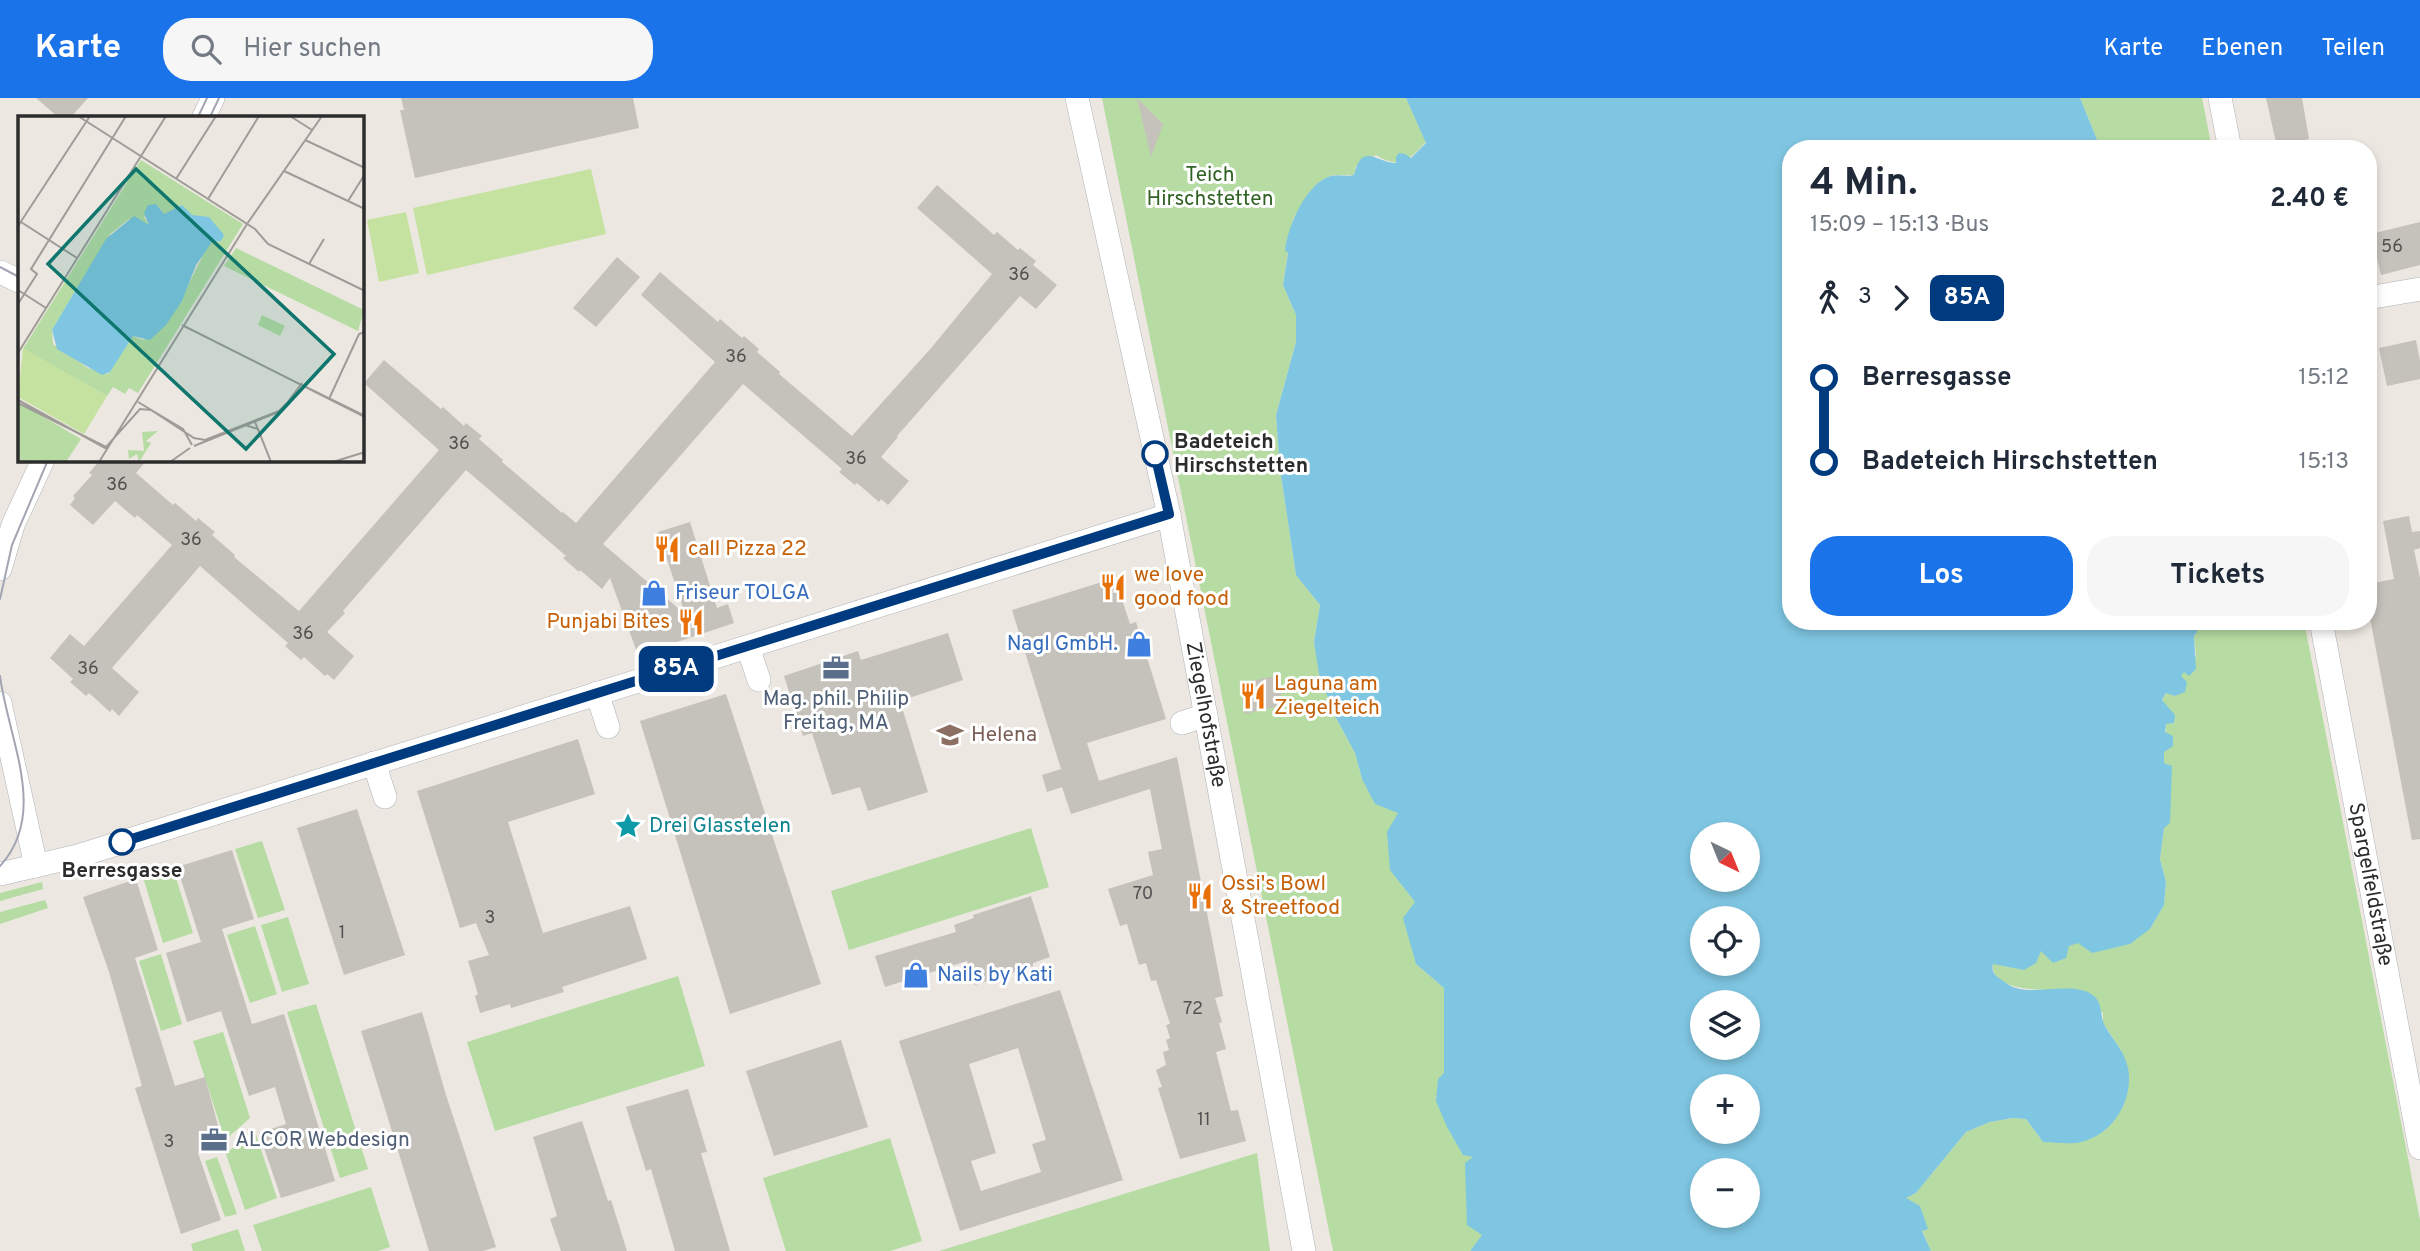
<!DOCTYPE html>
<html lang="de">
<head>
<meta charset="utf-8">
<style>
	body { margin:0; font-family:Overpass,sans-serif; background:#f6f6f7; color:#1f2937; height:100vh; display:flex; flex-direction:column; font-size:26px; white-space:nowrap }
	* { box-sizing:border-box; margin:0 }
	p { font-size:23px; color:#747a83 }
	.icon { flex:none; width:38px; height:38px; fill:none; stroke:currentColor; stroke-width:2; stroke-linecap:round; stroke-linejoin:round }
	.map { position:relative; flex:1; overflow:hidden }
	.details { position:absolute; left:1782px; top:42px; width:595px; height:490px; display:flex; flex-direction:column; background:#fff; border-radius:28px; box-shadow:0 4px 10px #0003 }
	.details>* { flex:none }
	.badge { padding:0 14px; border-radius:10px; font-size:24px; line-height:46px }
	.needle { width:46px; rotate:137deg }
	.controls { position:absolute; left:1690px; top:724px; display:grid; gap:14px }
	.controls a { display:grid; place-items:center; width:70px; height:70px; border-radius:50%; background:#fff; box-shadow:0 4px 10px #0003; font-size:35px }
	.map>.badge { position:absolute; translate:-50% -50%; box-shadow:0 0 0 4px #fff }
	.legs { display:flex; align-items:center; gap:10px; height:77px; padding:0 28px; font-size:23px }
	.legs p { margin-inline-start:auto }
	.summary { display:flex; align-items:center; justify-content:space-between; height:119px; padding:0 28px }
	h1 { font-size:38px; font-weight:700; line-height:52px }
	.primary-button { display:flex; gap:14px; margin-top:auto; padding:14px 28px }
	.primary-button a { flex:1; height:80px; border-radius:28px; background:#1a73e8; color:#fff; font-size:28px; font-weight:700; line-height:80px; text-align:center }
	.primary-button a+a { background:#f6f6f7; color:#1f2937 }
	ul { padding:0 28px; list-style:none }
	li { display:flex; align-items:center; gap:24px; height:84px; font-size:26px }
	li i { display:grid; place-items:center; width:10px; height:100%; margin:0 9px; background:currentColor }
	li i::after { content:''; width:18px; height:18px; margin:-9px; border:5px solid; border-radius:50%; background:#fff }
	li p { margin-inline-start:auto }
	li:first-child i { background:linear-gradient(#0000 50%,currentColor 0) }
	li:last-child i { background:linear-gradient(currentColor 50%,#0000 0) }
	header { display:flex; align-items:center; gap:42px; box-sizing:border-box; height:98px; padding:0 35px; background:#1a73e8; color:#fff }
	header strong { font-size:33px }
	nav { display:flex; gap:38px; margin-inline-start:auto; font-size:24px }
	.search { width:490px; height:63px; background:#f6f6f7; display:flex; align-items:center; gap:18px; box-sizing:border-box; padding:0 24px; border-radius:28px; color:#747a83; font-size:26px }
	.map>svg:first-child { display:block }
	.green { fill:#b6dca3 }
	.pitch { fill:#c5e2a0 }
	.water { fill:#7fc6e2; fill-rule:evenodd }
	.building { fill:#c5c1bb; fill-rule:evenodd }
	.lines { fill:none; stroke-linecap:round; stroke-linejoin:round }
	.minor-casing { stroke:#b0b2ba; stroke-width:24 }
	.minor { stroke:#fff; stroke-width:23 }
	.tram { stroke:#a3a5b4; stroke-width:2 }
	.line-1-casing { stroke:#fff; stroke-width:16 }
	.line-1 { stroke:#003b80; stroke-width:10 }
	.stop-1-dot { fill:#fff; stroke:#003b80; stroke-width:3.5 }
	.labels { text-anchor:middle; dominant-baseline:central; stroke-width:6; stroke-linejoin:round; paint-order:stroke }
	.number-label { font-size:18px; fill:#525150 }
	.park-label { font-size:21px; fill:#2f6223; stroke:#fff }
	.stop-label { font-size:21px; font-weight:bold; fill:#2c2c2c; stroke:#fff; text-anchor:start }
	.food-label { font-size:21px; fill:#c56008; stroke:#fff; text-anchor:start }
	.shop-label { font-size:21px; fill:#366cbe; stroke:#fff; text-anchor:start }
	.service-label { font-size:21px; fill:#4e5e75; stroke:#fff }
	.street-label { font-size:21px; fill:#2c2c2c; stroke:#fff }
	.education-label { font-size:21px; fill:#785e54; stroke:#fff; text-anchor:start }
	.culture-label { font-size:21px; fill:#0d838f; stroke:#fff; text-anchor:start }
	.inset-road { fill:none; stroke:#9f9c98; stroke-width:2 }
	.view { fill:#0f766e; fill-opacity:0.15; stroke:#0f766e; stroke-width:3.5 }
	.inset-edge { fill:none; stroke:#2c2c2c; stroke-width:3.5 }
</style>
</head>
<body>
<header>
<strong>Karte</strong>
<div class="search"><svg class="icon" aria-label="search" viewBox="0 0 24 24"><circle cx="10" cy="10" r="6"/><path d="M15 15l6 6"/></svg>Hier suchen</div>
<nav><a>Karte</a><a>Ebenen</a><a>Teilen</a></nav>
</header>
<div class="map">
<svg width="2420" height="1153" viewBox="0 0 2420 1153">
	<rect width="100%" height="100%" fill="#ece7e0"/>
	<!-- green -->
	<g class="green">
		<path d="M1102,0H1406L1426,44C1409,62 1400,72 1376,57L1356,68L1354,77H1333L1318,85L1293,121L1283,187L1296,217V244L1276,317L1280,371L1296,477L1320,507L1314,544L1335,618L1355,655L1362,681L1399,715L1390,771L1415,804L1416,866L1444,890V975L1474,1059L1483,1137L1470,1153H1333Z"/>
		<path d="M2080,0H2202L2212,51H2105L2100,49Z"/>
		<path d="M2197,523H2304L2420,1122V1153H1931L1922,1132L1928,1131L1905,1100L1916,1095L1966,1034L1990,1024L2013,1020L2026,1021L2043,1044L2121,952L2103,925V915L2079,892C2060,891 1988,898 1993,865L2024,872L2041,853L2078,844L2092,855L2150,831L2164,807L2166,784L2160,761L2164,730V654L2166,625L2174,624L2162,603L2166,595L2196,558L2194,538L2197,534Z"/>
		<path d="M1031,730L1049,789L849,852L831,793Z"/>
		<path d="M262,743L285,812L258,820L235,751Z"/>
		<path d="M173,770L193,835L163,845L143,779Z"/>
		<path d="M42,784L43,791L0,803V795Z"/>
		<path d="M45,802L48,810L0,826V814Z"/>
		<path d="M288,819L309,886L282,894L261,827Z"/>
		<path d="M255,828L277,896L250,905L227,837Z"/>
		<path d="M161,856L182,926L161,933L139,863Z"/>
		<path d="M678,878L705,968L495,1033L467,944Z"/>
		<path d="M316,906L368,1071L340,1080L287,914Z"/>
		<path d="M223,934L250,1020L225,1042L193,943Z"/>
		<path d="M254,1030L277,1100L245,1112L226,1056Z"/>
		<path d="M890,1040L922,1143L890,1153H786L763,1080Z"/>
		<path d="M1257,1055L1270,1153H939Z"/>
		<path d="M217,1059L237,1116L225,1119L205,1063Z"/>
		<path d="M371,1089L390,1149L378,1153H262L253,1127Z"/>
		<path d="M238,1131L245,1153H193L191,1146Z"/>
	</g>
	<!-- pitch -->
	<g class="pitch">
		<path d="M591,71L606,136L427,177L413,110Z"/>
		<path d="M406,114L419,175L379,184L367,122Z"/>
	</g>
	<!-- water -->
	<path class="water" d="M1406,0H2080L2100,49L2105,51H1790V523H2197V534L2194,538L2196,571L2189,578L2184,574L2181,578L2187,584L2185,594L2175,598L2166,595L2162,602L2175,617L2174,625L2166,626L2165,634L2173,638V648L2164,654V665L2172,668L2170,725L2164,730L2160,761L2166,784L2164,807L2150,831L2130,846L2092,855L2078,845L2069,848L2066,860L2053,865L2041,853L2036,865L2024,872L1993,866C1991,874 1995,878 2002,882C2006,885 2011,889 2016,890C2037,897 2078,882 2095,899C2103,907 2100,920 2105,928C2113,942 2125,954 2128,970C2134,1002 2113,1037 2081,1044C2070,1047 2055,1044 2043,1044L2026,1021L2013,1020L1990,1024L1966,1034L1916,1095L1906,1100L1920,1108L1928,1131L1922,1133L1931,1153H1470L1482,1137L1467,1127L1465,1065L1473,1059L1463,1057L1447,1029L1436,1003L1438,981L1444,975V890L1416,866L1403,820L1415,804L1390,772L1387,734L1398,715L1375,706L1362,681L1355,655L1335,618L1319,576L1314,544L1320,507L1296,477L1280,371L1276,317L1296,244V217L1283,187L1288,155L1285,152C1288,128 1306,85 1331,78C1339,76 1347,79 1354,77C1362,43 1377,65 1396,65V59L1399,55L1405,56L1411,60L1426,45ZM1703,737H1748V782H1703ZM1703,821H1748V866H1703ZM1703,905H1748V950H1703ZM1703,989H1748V1034H1703ZM1703,1073H1748V1118H1703Z"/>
	<!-- building -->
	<g class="building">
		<path d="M36,0H88L71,19H58Z"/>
		<path d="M401,0H633L639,30L415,80L400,12H404Z"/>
		<path d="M1137,0L1163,26L1151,59Z"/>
		<path d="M2266,0H2302L2309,41L2277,49Z"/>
		<path d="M937,87L994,137L997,134L1018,152L1020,150L1036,163L1033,167L1057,187L1036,211L1020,198L897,338L898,339L881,359L909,383L888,407L881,401L879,404L857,385L855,387L839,374L842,371L743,286L603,446L685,516L658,434L690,424L717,510L728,506L734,525L638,557L610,480L602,491L580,472L579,474L563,460L566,458L466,372L343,513L345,515L327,534L354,558L334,582L327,576L325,578L304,559L301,562L285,548L288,545L200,468L112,570L139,594L119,618L112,611L110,614L89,595L86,598L70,584L73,581L50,560L70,536L84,548L172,447L137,417L135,420L115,403L93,427L70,407L75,400L73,398L92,377L89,375L100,362H147L136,375L173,407L175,405L196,423L198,420L215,434L212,437L235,457L234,459L299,513L439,352L364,285L384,262L441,311L443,309L464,328L466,325L482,338L479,341L503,362L502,364L562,415L563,414L576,425L715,264L641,197L660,174L718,224L720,221L742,240L744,238L759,251L757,254L780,274L779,276L852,338L932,249L992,176L917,110Z"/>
		<path d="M2420,124V167L2381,177L2371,136Z"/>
		<path d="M617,159L640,179L596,229L573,210Z"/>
		<path d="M2416,242L2420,263V281L2387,288L2379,250Z"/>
		<path d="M2409,418L2412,434L2420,433V450L2414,452L2420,480V741L2412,742L2370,520L2368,521V486L2394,481L2383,423Z"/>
		<path d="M1115,480L1130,526L1136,524L1166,621L1087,645L1099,683L1177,659L1223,898L1215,900L1222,924L1219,925L1226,951L1216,954L1231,1013L1238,1012L1246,1043L1180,1061L1158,990L1162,989L1156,972L1166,967L1163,954L1169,952L1166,942L1170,940L1166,927L1170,926L1156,882L1151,883L1146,865L1139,867L1127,826L1120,828L1108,791L1153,777L1148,754L1162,751L1150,691L1071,716L1062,689L1047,694L1042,677L1061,671L1012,512Z"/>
		<path d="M948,535L963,582L900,603L928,694L868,713L860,689L832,697L812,635L803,638L784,578L858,553L861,562Z"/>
		<path d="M1277,578L1283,607L1245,616L1239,585Z"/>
		<path d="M726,596L821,886L730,916L640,623Z"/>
		<path d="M578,641L595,696L508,724L543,835L630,808L647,861L562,889L564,894L511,910L510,906L480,915L475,898L478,896L468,863L489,857L476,825L460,830L417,693Z"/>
		<path d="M357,711L405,857L344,877L297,730Z"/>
		<path d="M232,752L254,821L222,831L252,926L284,916L335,1083L281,1100L259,1035L286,1026L275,989L249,998L221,913L187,924L166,855L201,844L177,769Z"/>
		<path d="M136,781L158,852L135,860L175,988L205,979L223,1046L198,1055L221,1122L181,1136L135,990L142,988L109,874L83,799Z"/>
		<path d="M1031,798L1050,859L1033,865V868L975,887L967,863L885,889L875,858L956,834L954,827L974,820L973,817Z"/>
		<path d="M1060,892L1123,1082L960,1133L899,943ZM1018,950L1046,1042L1032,1046L1041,1074L981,1093L971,1063L996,1055L969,966Z"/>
		<path d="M422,914L446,997L496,1149L483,1153H429L361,933Z"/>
		<path d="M841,942L868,1029L774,1058L746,973Z"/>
		<path d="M688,991L707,1054L701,1055L730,1153H675L651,1071L646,1073L626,1009Z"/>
		<path d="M582,1023L608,1103L611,1102L627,1153H561L550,1121L557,1118L533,1039Z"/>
	</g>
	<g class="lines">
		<!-- minor casing -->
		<g class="minor-casing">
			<g id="minor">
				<path id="s1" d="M1077,0L1169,417L1304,1153"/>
				<path d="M2220,0L2230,51"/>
				<path d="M204,19L213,0"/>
				<path d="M0,174L19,183"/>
				<path d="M2368,200L2420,191"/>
				<path d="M0,471L13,427L43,362"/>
				<path id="s2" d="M2321,523L2420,1050"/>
				<path d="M748,549L759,582"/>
				<path d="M597,595L608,629"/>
				<path d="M0,605L36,768"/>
				<path d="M1182,625L1206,617"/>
				<path d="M374,665L385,699"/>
				<path d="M0,776L78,758L1169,417"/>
			</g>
		</g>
		<!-- minor -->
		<use href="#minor" class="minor"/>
		<!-- tram -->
		<g class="tram">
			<path d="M198,19L207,0"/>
			<path d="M210,19L219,0"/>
			<path d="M0,169L19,179"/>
			<path d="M0,501L12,447L48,362"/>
			<path d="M0,578C8,641 49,715 0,768"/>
		</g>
	</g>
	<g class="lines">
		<!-- line-1 casing -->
		<g class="line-1-casing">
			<path id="line-1" d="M122,744L1169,416L1155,356"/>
		</g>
		<!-- line-1 -->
		<use href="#line-1" class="line-1"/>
	</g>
	<!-- icons -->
	<defs>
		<g id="restaurant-bare" transform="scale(2.1)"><path d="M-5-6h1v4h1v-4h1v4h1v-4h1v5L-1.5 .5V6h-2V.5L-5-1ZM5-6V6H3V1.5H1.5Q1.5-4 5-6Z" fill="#e8710a" stroke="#fff" stroke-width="2.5" paint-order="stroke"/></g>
		<g id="shop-bare" transform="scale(2.1)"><path d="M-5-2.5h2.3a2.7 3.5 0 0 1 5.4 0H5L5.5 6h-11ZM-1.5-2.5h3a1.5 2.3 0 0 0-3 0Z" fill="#3f7fe0" stroke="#fff" stroke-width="2.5" paint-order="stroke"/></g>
		<g id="office-bare" transform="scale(2.1)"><path d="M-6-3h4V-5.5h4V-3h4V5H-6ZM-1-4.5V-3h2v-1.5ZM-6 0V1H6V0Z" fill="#5c6f8a" stroke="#fff" stroke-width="2.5" paint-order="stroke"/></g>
		<g id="school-bare" transform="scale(2.1)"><path d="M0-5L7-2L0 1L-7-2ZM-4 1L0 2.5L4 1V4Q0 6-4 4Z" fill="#8d6e63" stroke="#fff" stroke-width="2.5" paint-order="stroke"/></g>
		<g id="sight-bare" transform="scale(2.1)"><path d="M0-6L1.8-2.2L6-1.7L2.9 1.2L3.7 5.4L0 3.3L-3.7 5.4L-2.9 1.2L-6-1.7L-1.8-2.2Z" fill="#0f9aa8" stroke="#fff" stroke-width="2.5" paint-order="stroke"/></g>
	</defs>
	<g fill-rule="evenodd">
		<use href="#restaurant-bare" x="667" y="451"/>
		<use href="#restaurant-bare" x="1113" y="489"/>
		<use href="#shop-bare" x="654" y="495"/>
		<use href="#restaurant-bare" x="691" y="524"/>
		<use href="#shop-bare" x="1139" y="546"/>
		<use href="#office-bare" x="836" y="570"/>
		<use href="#restaurant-bare" x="1253" y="598"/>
		<use href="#school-bare" x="950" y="637"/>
		<use href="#sight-bare" x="628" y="728"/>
		<use href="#restaurant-bare" x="1200" y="798"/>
		<use href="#shop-bare" x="916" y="877"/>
		<use href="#office-bare" x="214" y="1042"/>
	</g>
	<!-- markers -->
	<g class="stop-1-dot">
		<circle cx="1155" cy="356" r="12"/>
		<circle cx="122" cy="744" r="12"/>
	</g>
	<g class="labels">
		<!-- number labels -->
		<g class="number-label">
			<text x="2392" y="149">56</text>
			<text x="1019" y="177">36</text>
			<text x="736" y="259">36</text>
			<text x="459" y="346">36</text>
			<text x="856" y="361">36</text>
			<text x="117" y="387">36</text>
			<text x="191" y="442">36</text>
			<text x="303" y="536">36</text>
			<text x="88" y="571">36</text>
			<text x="1143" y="796">70</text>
			<text x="490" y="820">3</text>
			<text x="342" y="835">1</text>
			<text x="1193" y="911">72</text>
			<text x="1204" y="1022">11</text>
			<text x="169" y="1044">3</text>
		</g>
		<!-- park labels -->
		<g class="park-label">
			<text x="1210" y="77">Teich<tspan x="1210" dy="24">Hirschstetten</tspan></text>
		</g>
		<!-- stop labels -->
		<g class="stop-label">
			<text x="1174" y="344">Badeteich<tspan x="1174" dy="24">Hirschstetten</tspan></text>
			<text x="122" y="773" text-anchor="middle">Berresgasse</text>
		</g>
		<!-- food labels -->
		<g class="food-label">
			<text x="688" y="451">call Pizza 22</text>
			<text x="1134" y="477">we love<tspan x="1134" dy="24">good food</tspan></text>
			<text x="670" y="524" text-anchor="end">Punjabi Bites</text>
			<text x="1274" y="586">Laguna am<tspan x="1274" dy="24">Ziegelteich</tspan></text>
			<text x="1221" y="786">Ossi's Bowl<tspan x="1221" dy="24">&amp; Streetfood</tspan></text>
		</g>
		<!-- shop labels -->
		<g class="shop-label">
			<text x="675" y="495">Friseur TOLGA</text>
			<text x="1118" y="546" text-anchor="end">Nagl GmbH.</text>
			<text x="937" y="877">Nails by Kati</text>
		</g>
		<!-- service labels -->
		<g class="service-label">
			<text x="836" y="601">Mag. phil. Philip<tspan x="836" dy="24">Freitag, MA</tspan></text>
			<text x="235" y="1042" text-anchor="start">ALCOR Webdesign</text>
		</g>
		<!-- street labels -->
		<g class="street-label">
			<text stroke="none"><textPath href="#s1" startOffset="630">Ziegelhofstraße</textPath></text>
			<text stroke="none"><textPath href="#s2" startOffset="268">Spargelfeldstraße</textPath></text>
		</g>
		<!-- education labels -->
		<g class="education-label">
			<text x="971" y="637">Helena</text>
		</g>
		<!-- culture labels -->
		<g class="culture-label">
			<text x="649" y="728">Drei Glasstelen</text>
		</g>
	</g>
	<!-- overview -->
	<g transform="translate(18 18)">
		<rect width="346" height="346" fill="#ece7e0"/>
		<path d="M123,44L225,108L120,277L111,272L107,278L95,271L89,280L5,233ZM159,89L174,100L191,102L203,125L194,126L188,133L158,194L137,219L125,224L115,220L90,258L70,252L35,228L34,214L92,118L111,103L131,109L126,101L141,91L146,98L156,97ZM218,132L346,194L340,215L206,150ZM244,199L267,210L262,220L240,209ZM0,286L63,323L48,346H0ZM140,315L128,325L133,327L121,346L119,338L111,343L110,334L126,335L124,316Z" fill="#b6dca3" fill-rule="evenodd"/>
		<path d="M5,232L89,280L66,318L0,281Z" fill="#c5e2a0"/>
		<path d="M138,88L146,98L164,89L174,99L191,101L206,119L203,125L194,126L178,149L164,185L148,209L132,224L115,220L92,256L84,259L39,233L34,214L88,123L116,100L131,109L126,97L130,89Z" fill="#7fc6e2"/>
		<path class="inset-road" d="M60,0L237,113L250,128L347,175M272,0L294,14M287,24L347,52M266,55L347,93M158,63L198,0M190,83L241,0M330,85L347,58M3,106L59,142M0,110L72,0M291,148L306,123M0,174L28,192M0,188L19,158L13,153L108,0M164,209L347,301M0,237L148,0M311,283L341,218L347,216M0,284L89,333M120,286L165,313L174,329M0,287L88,331L122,293L133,294L176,322L187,324L261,295L286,270L347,300M237,306L253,346M227,309L240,313L253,346M176,330L263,295L284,267M81,346L229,108L304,0M152,346L172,332M315,346L347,336"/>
		<path class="view" d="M118,53L316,238L228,333L30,148Z"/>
		<rect width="346" height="346" class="inset-edge"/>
	</g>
</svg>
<div class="controls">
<a><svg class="needle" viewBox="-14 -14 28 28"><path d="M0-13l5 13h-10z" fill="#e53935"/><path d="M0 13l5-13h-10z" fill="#747a83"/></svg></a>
<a><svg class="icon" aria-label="locate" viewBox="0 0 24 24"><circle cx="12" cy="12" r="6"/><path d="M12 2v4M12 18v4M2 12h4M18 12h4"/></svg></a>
<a><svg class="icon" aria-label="layers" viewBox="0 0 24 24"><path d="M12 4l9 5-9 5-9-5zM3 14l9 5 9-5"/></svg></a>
<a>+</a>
<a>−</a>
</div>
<b class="badge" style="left:676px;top:571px;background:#003b80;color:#fff">85A</b>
<section class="details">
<div class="summary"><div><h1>4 Min.</h1><p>15:09 – 15:13 · Bus</p></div><b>2.40 €</b></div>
<div class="legs"><svg class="icon" aria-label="walk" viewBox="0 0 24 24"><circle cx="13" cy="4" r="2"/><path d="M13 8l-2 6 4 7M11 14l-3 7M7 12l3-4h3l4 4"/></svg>3<svg class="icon" aria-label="forward" viewBox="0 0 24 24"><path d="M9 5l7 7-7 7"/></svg><b class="badge" style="background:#003b80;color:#fff">85A</b></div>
<ul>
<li><i style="color:#003b80"></i><b>Berresgasse</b><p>15:12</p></li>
<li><i style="color:#003b80"></i><b>Badeteich Hirschstetten</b><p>15:13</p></li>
</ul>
<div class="primary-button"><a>Los</a><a>Tickets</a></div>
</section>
</div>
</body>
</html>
